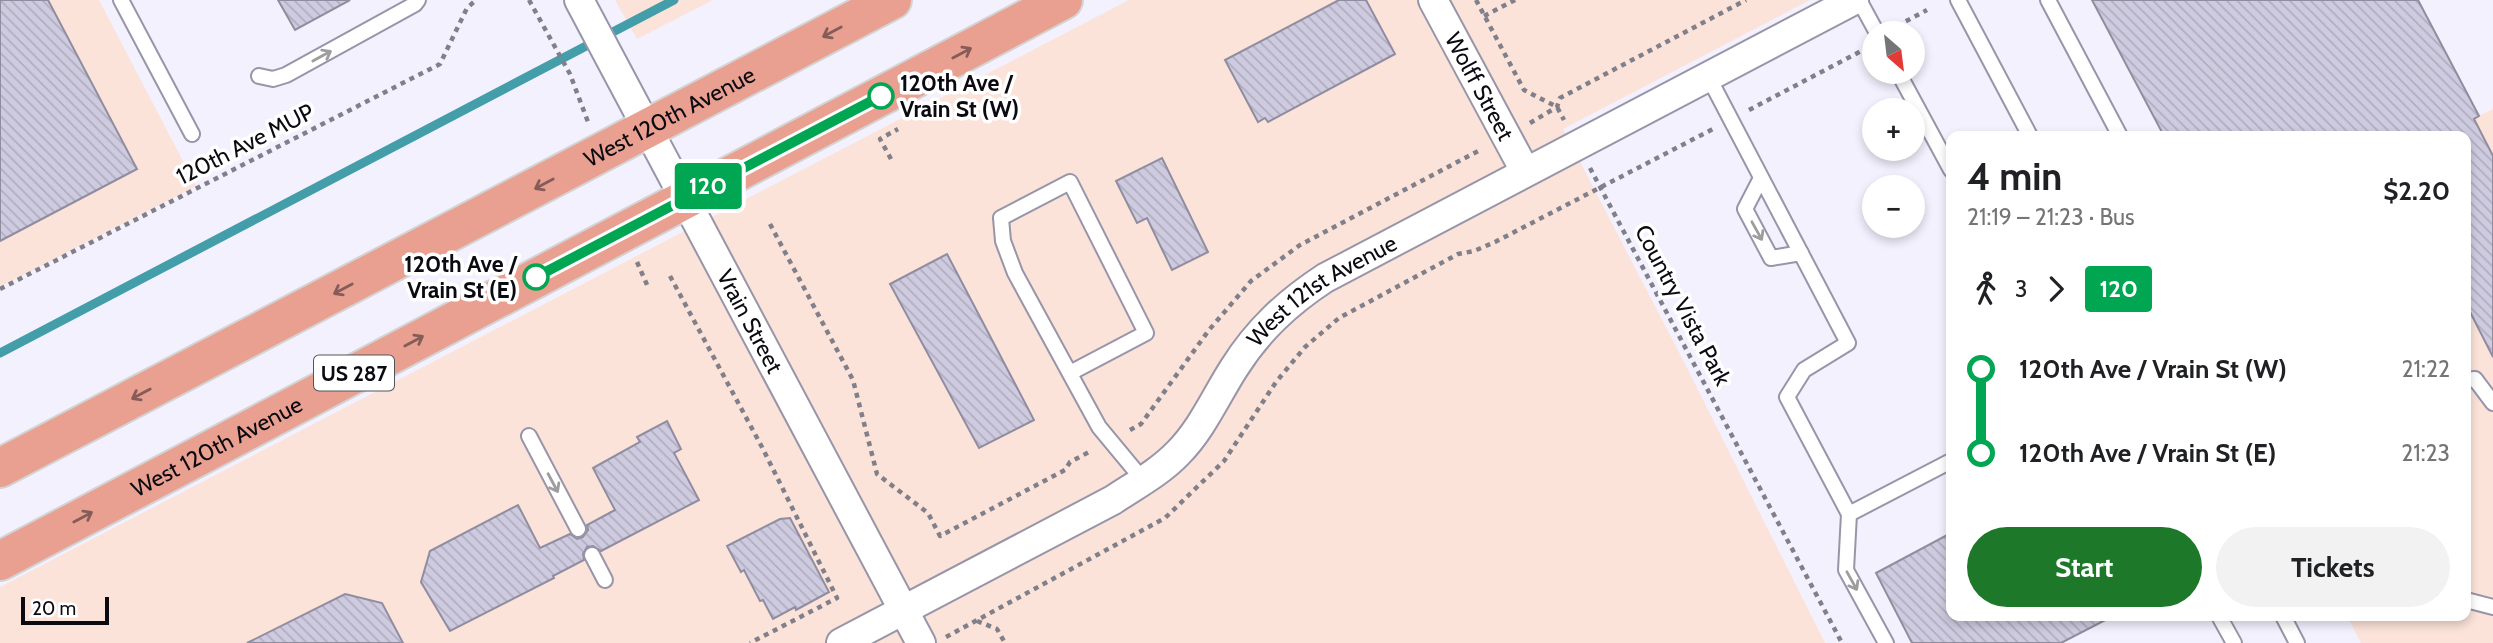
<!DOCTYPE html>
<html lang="en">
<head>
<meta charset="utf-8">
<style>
	body { margin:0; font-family:Cabin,sans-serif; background:#f2f2f2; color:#202124; height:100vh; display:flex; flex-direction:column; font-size:26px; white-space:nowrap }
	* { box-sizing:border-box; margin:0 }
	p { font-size:23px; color:#757577 }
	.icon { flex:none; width:38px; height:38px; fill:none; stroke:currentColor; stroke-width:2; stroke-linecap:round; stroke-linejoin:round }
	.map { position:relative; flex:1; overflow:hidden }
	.panel { position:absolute; left:1946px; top:131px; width:525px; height:490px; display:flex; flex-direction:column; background:#fff; border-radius:14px; box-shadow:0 4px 10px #0003 }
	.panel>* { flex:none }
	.badge { padding:0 14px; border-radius:5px; font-size:24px; line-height:46px }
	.needle { width:46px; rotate:152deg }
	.controls { position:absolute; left:1862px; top:21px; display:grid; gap:14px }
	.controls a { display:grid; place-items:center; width:63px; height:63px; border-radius:50%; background:#fff; box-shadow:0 4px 10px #0003; font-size:35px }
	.scale { position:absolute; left:21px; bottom:18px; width:88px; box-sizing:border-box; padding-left:7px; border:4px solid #0b0a11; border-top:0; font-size:19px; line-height:24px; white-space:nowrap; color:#0b0a11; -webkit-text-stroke:5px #fff; paint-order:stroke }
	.map>.badge { position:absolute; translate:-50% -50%; box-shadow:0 0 0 4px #fff }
	.legs { display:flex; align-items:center; gap:10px; height:77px; padding:0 21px; font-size:23px }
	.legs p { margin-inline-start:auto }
	.summary { display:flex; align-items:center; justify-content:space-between; height:119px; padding:0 21px }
	h1 { font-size:38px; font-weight:800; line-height:52px }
	.button { display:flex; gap:14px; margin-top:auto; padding:14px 21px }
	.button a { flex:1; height:80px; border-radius:42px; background:#1d7929; color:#fff; font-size:28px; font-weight:800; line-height:80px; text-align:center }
	.button a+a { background:#f2f2f2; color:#202124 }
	ul { padding:0 21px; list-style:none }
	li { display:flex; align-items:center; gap:24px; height:84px; font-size:26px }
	li i { display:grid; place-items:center; width:10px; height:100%; margin:0 9px; background:currentColor }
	li i::after { content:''; width:18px; height:18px; margin:-9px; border:5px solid; border-radius:50%; background:#fff }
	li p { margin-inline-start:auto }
	li:first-child i { background:linear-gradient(#0000 50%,currentColor 0) }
	li:last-child i { background:linear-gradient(currentColor 50%,#0000 0) }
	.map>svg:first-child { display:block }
	.commercial { fill:#fbe3d9 }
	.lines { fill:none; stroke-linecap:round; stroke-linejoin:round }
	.stream { stroke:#439eaa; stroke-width:9 }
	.building { fill:url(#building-back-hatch); stroke:#908da1; stroke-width:2 }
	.lane-casing { stroke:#9895a9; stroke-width:18 }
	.street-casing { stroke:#9895a9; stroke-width:32 }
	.primary-casing { stroke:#d3d3d4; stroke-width:42 }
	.path { stroke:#81808a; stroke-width:4.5; stroke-dasharray:5 5; stroke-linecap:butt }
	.lane { stroke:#fff; stroke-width:14 }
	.street { stroke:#fff; stroke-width:28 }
	.primary { stroke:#e9a090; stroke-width:38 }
	.oneway { stroke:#855c57 }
	.oneway2 { stroke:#9d9da0 }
	.line-1-casing { stroke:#fff; stroke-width:16 }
	.line-1 { stroke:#00a651; stroke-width:10 }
	.stop-1-dot { fill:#fff; stroke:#00a651; stroke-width:3.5 }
	.labels { text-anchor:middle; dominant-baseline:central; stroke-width:7; stroke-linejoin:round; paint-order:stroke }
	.shield { fill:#fff; stroke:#545458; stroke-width:2 }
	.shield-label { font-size:21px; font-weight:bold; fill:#0b0a11 }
	.stop-label { font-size:23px; font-weight:bold; fill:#0b0a11; stroke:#fff; text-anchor:start }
	.street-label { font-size:23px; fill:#0b0a11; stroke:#fff }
</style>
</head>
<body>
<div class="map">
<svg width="2493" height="643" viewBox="0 0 2493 643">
	<defs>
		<pattern id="building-back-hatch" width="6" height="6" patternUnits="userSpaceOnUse" patternTransform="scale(1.75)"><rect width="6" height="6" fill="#cecbe0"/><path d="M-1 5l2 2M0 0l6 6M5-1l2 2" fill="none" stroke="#b0adbf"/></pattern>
	</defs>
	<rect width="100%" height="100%" fill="#f3f1fe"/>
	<!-- commercial -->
	<g class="commercial">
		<path d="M0,0H99L196,186L0,287Z"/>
		<path d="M615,0H713L637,39Z"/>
		<path d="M1129,0H1810L1563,129L1683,360L1825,643H0V587Z"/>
		<path d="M2493,109V643H2361L2347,616H2466V136H2439Z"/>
	</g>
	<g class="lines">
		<!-- stream -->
		<path class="stream" d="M0,353L674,0"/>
	</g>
	<!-- building -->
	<g class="building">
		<path d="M0,0H48L137,169L0,241Z"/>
		<path d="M278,0H350L295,30Z"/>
		<path d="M1339,0H1366L1395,54L1268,122L1265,118L1258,122L1225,60Z"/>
		<path d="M2092,0H2418L2479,116L2474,119L2493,156V357L2466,304V136H2164Z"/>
		<path d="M1162,158L1208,252L1172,270L1147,218L1137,223L1116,181Z"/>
		<path d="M947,254L1034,420L979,448L890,284Z"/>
		<path d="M667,421L681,449L674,453L699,500L601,551L593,546L587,547L583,554L584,560L553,576L554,578L450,631L421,582L430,551L518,505L540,548L570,534L577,539L583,537L588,530L587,525L615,510L593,468L640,442L637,437Z"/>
		<path d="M790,518L829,592L796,610L795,607L773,619L763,600L760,601L744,570L741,572L727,546L780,519Z"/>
		<path d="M1951,533V616H2113L2061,643H1912L1876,573Z"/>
		<path d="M345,594L382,603L403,643H247Z"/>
	</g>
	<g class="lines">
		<!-- lane casing -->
		<g class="lane-casing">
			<g id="lane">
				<path d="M121,0L192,134"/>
				<path d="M1859,0L1877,33"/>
				<path d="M1958,0L2030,136"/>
				<path d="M2048,0L2120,136"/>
				<path d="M1898,72L1951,170"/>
				<path d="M259,76L273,79L286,75L415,4L418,0"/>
				<path d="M1708,76L1848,343L1804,370L1787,397L1849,514L1951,461"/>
				<path d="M1761,178L1745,209L1771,258L1801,253"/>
				<path d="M1070,373L1146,333L1070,182L1001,218L1003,241L1015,273L1099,427L1143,480"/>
				<path d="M2466,380L2475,379L2493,403"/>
				<path d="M529,436L578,529"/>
				<path d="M1849,514L1846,570L1886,643"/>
				<path d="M592,555L605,580"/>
				<path d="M2466,600L2493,607"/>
				<path d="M2219,616L2234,643"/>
				<path d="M2283,616L2297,643"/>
			</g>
		</g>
		<!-- street casing -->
		<g class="street-casing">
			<g id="street">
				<path id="s1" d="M579,0L921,643"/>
				<path id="s2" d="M1433,0L1525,171"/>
				<path id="s3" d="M841,643L1113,500C1134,486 1160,472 1178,453C1202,429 1216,396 1234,368C1258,330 1287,303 1325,278L1854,0"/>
			</g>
		</g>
		<!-- primary casing -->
		<g class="primary-casing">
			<g id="primary">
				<path id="s4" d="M0,468L892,0"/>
				<path id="s5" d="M0,561L1063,0"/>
			</g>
		</g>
		<!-- path -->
		<g class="path">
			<path d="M529,0L570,74L588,122"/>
			<path d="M1476,0L1524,90L1557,107L1564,120"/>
			<path d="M1484,16L1515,0"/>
			<path d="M1897,26L1927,10"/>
			<path d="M1749,110L1865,49"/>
			<path d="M1530,123L1557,107L1560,98L1746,0"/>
			<path d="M891,159L880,139L898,129"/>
			<path d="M1590,168L1842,643"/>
			<path d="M770,224L853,380L877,474L928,513L940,536L1065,470L1070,462L1091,451"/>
			<path d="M637,262L648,287"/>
			<path d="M670,276L763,449L837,598L750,643"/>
			<path d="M0,289L440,64L467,8L476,0"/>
			<path d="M1130,430L1141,424L1209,330L1251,281L1300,245L1482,149"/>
			<path d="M977,621L997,629L1005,643"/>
			<path d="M946,637L1165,518L1224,461L1276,382L1305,347L1339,318L1458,254L1474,251L1495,242L1713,129"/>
		</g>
		<!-- lane -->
		<use href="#lane" class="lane"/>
		<!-- street -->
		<use href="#street" class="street"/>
		<!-- primary -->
		<use href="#primary" class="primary"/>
	</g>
	<!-- one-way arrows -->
	<defs><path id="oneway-shaft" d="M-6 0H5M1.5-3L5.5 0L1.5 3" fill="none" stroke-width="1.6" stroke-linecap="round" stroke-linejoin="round" transform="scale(1.75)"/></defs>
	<g class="oneway">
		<use href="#oneway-shaft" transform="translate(832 32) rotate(152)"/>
		<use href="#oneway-shaft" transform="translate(962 53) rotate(-28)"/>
		<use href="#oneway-shaft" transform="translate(544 184) rotate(152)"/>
		<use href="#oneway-shaft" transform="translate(343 289) rotate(152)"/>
		<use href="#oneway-shaft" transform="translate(414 341) rotate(-28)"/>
		<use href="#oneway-shaft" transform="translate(141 394) rotate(152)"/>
		<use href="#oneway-shaft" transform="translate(83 517) rotate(-28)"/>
	</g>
	<g class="oneway2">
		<use href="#oneway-shaft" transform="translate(322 56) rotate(-29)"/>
		<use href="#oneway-shaft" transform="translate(1757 231) rotate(61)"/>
		<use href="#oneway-shaft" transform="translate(553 483) rotate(62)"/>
		<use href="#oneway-shaft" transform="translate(1852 581) rotate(61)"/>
	</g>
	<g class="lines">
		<!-- line-1 casing -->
		<g class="line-1-casing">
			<path id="line-1" d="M536,277L881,96"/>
		</g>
		<!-- line-1 -->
		<use href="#line-1" class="line-1"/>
	</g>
	<!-- markers -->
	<g class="stop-1-dot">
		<circle cx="881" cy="96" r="12"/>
		<circle cx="536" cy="277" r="12"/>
	</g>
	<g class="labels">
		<!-- shield labels -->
		<rect class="shield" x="314" y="355.5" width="80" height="35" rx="5"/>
		<g class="shield-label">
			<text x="354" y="373">US 287</text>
		</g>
		<!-- stop labels -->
		<g class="stop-label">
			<text x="900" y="83">120th Ave /<tspan x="900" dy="26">Vrain St (W)</tspan></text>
			<text x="517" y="264" text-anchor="end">120th Ave /<tspan x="517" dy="26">Vrain St (E)</tspan></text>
		</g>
		<!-- street labels -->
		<g class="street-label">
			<text stroke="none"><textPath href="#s2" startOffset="98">Wolff Street</textPath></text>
			<text stroke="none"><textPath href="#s4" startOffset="756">West 120th Avenue</textPath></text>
			<text transform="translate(245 144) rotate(-27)">120th Ave MUP</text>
			<text stroke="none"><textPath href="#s3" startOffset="609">West 121st Avenue</textPath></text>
			<text transform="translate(1683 305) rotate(62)">Country Vista Park</text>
			<text stroke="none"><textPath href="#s1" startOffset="364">Vrain Street</textPath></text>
			<text stroke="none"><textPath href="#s5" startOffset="245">West 120th Avenue</textPath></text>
		</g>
	</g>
</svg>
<div class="controls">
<a><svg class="needle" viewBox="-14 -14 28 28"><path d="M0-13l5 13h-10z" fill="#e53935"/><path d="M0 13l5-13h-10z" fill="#757577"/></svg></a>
<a>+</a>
<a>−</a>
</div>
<div class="scale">20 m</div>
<b class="badge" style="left:708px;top:186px;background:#00a651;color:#fff">120</b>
<section class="panel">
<div class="summary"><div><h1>4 min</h1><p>21:19 – 21:23 · Bus</p></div><b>$2.20</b></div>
<div class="legs"><svg class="icon" aria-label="walk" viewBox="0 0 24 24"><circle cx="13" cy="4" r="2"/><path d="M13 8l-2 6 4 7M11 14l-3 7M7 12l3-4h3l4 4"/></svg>3<svg class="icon" aria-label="forward" viewBox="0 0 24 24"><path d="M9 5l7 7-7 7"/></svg><b class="badge" style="background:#00a651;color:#fff">120</b></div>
<ul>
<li><i style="color:#00a651"></i><b>120th Ave / Vrain St (W)</b><p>21:22</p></li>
<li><i style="color:#00a651"></i><b>120th Ave / Vrain St (E)</b><p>21:23</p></li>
</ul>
<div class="button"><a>Start</a><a>Tickets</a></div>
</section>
</div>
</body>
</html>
